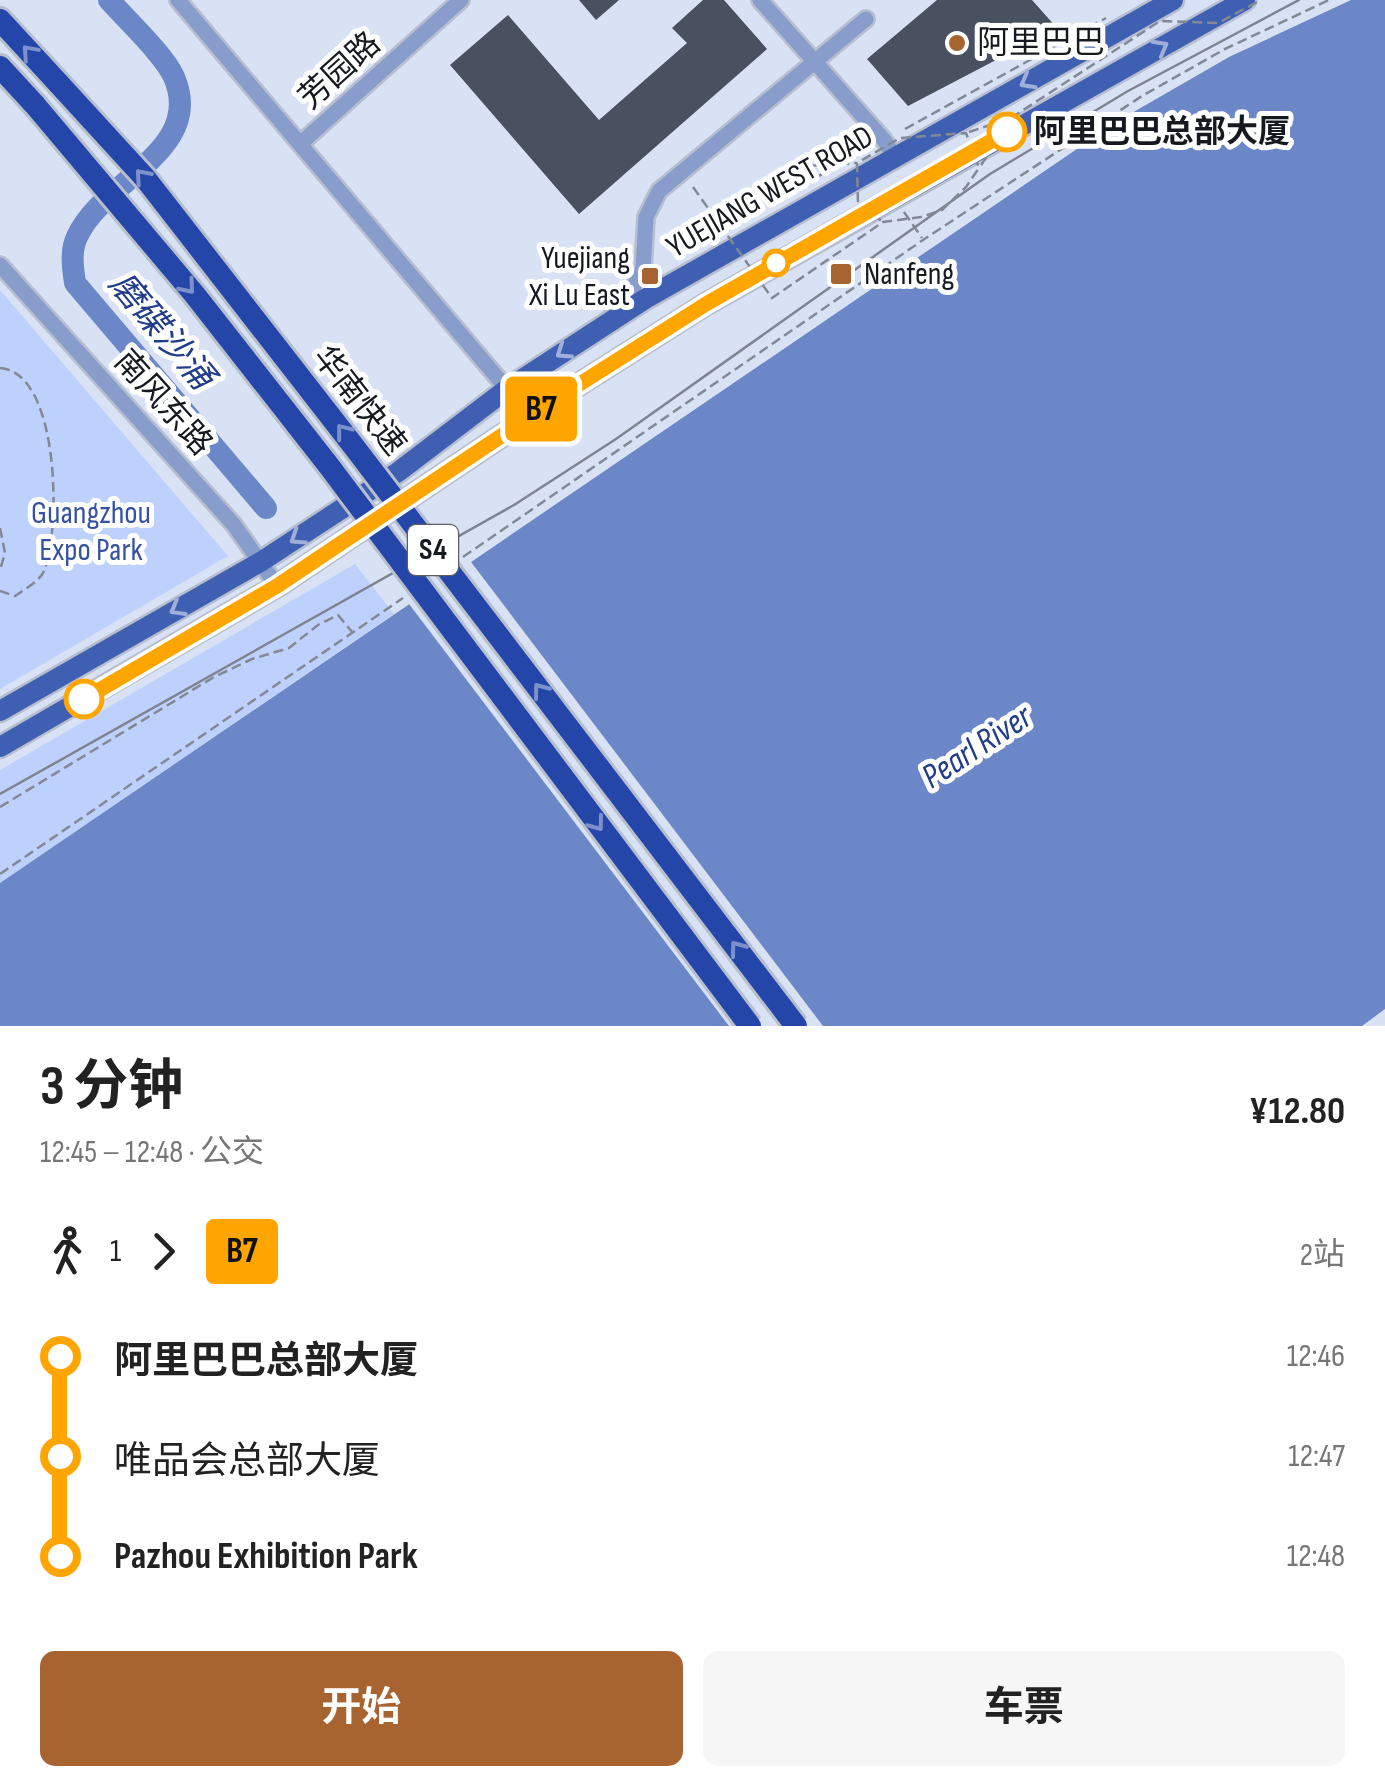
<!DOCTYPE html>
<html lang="zh">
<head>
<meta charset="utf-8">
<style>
	body { margin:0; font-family:"Sofia Sans Condensed","Noto Sans SC",sans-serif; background:#f6f6f6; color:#222; height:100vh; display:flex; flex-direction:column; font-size:38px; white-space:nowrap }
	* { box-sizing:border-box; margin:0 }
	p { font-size:32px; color:#767676 }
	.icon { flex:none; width:55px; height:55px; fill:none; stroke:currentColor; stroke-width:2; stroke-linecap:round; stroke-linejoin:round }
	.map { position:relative; height:1026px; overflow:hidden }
	.panel { display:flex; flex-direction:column; background:#fff; flex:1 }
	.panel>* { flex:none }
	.badge { padding:0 20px; border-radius:8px; font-size:35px; line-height:65px }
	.map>.badge { position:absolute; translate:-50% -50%; box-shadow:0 0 0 5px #fff }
	.legs { display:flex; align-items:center; gap:15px; height:110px; padding:0 40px; font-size:32px }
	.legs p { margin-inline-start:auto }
	.headline { display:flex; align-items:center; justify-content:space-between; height:170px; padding:0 40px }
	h1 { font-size:55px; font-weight:700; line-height:75px }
	.button { display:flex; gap:20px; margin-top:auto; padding:20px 40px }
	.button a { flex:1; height:115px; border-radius:15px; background:#a76431; color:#fff; font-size:40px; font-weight:700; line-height:115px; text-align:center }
	.button a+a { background:#f6f6f6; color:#222 }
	ul { padding:0 40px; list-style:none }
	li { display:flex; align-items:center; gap:35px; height:100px; font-size:38px }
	li i { display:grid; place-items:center; width:15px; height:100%; margin:0 12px; background:currentColor }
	li i::after { content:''; width:25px; height:25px; margin:-12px; border:8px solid; border-radius:50%; background:#fff }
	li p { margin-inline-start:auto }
	li:first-child i { background:linear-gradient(#0000 50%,currentColor 0) }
	li:last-child i { background:linear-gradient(currentColor 50%,#0000 0) }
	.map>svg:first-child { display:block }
	.green { fill:#bed1fd }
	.water { fill:#6b87c7 }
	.pier { fill:#d9e2f5 }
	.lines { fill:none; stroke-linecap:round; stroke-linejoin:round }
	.river { stroke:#6b87c7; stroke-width:22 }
	.building { fill:#495060 }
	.minor-casing { stroke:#b6becf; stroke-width:20 }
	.major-casing { stroke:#b6becf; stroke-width:25 }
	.highway-casing { stroke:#b6becf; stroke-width:28 }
	.path { stroke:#828896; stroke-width:2.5; stroke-dasharray:10 5; stroke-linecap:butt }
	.minor { stroke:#889dcc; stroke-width:15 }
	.major { stroke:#3f5fb3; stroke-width:20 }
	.highway { stroke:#2546a9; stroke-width:22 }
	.tram { stroke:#7e8491; stroke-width:2.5 }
	.highway-bridge-casing { stroke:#b6becf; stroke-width:28; stroke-linecap:butt }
	.path-bridge { stroke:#828896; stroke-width:2.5; stroke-dasharray:10 5; stroke-linecap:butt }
	.highway-bridge { stroke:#2546a9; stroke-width:22 }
	.oneway { stroke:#9fafd9 }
	.oneway2 { stroke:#7c90cb }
	.line-1-casing { stroke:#fff; stroke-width:22 }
	.line-1 { stroke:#ffa500; stroke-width:15 }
	.poi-dot { fill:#a76431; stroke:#fff; stroke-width:4 }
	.stop-1-dot { fill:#fff; stroke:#ffa500; stroke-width:5 }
	.labels { text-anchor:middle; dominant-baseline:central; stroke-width:10; stroke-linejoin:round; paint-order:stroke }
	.shield { fill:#fff; stroke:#5c5e63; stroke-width:2.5 }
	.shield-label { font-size:30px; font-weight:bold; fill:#161920 }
	.poi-label { font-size:32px; fill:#161920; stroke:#fff; text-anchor:start }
	.street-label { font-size:32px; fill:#161920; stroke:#fff }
	.stop-label { font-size:32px; font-weight:bold; fill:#161920; stroke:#fff; text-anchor:start }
	.park-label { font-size:32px; fill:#3452a1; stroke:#fff }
	.water-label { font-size:35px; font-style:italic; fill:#213c89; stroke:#fff }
</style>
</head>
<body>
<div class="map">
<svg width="1385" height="1026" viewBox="0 0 1385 1026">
	<rect width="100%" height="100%" fill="#d9e2f5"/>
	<!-- green -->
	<g class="green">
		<path d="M0,290L228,556L0,689Z"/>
		<path d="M355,564L394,614L0,883V770Z"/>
	</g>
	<!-- water -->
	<path class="water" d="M1351,0H1385V1009L1362,1026H0V883L1118,121L1229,57Z"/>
	<!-- pier -->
	<path class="pier" d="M468,558L823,1026H729L406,600Z"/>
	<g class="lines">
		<!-- river -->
		<path class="river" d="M109,0C126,19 165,56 174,77C206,151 102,180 77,237C70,251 73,269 75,283L266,508"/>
	</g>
	<!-- building -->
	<g class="building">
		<path d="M579,0H619L596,20Z"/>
		<path d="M703,0H724L767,49L579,214L450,65L508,15L599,120L687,43L672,28Z"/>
		<path d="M937,0H1032L1057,28L908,106L867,59Z"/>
	</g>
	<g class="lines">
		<!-- minor casing -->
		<g class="minor-casing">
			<g id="minor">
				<path d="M178,0L507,389"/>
				<path d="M760,0L884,140L894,156"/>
				<path d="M300,144L461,0"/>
				<path d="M0,265L234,525L277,586"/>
				<path d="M620,313L643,269L646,217L659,191L866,19"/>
			</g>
		</g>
		<!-- major casing -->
		<g class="major-casing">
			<g id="major">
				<path d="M0,711L262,561L398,472L507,389L645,299L1173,0"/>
				<path d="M0,747L277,586L567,392L706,304L1245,0"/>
			</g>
		</g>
		<!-- highway casing -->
		<g class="highway-casing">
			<g id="highway">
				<path d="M0,20L59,84"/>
				<path d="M0,67L35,105"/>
			</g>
		</g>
		<!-- path -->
		<g class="path">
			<path d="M905,129L1106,18"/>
			<path d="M813,179L843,163"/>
			<path d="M904,212L922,238"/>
			<path d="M0,368C60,372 61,531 44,571C40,581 25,589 15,596L0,591"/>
			<path d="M0,528L5,553L0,570"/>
			<path d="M463,557L923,240L1142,96L1225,49L1329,0"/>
			<path d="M0,807L214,677L252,659L289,648L318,625L338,615L353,633"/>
			<path d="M0,874L403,598"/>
		</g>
		<!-- minor -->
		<use href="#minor" class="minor"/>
		<!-- major -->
		<use href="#major" class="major"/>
		<!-- highway -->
		<use href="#highway" class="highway"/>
		<!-- tram -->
		<path class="tram" d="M0,794L514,505L616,439L990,174L1128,91L1299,0"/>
		<!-- highway-bridge casing -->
		<g class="highway-bridge-casing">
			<g id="highway-bridge">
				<path d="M59,84L145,178L355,448L796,1026"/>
				<path d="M35,105L195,295L329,466L750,1026"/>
			</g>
		</g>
		<!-- path-bridge -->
		<g class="path-bridge">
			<path d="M1011,118L1160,21L1218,23L1261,0"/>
			<path d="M969,132L1011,118L980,167"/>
			<path d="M693,187L772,298L883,222L921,217L942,210L966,187L979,168L966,133L900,138L857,163L858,204L883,222"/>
			<path d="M718,217L806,166L856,163"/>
		</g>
		<!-- highway-bridge -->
		<use href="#highway-bridge" class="highway-bridge"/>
	</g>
	<!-- one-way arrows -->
	<defs><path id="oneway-chevron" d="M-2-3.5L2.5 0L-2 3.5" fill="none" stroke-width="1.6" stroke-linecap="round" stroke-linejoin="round" transform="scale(2.5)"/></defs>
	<g class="oneway">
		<use href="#oneway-chevron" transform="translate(1161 47) rotate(-29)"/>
		<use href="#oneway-chevron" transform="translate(1027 82) rotate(151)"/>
		<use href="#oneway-chevron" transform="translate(563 352) rotate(146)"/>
		<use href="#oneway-chevron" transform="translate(297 538) rotate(147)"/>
		<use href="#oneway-chevron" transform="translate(177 609) rotate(150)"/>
	</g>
	<g class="oneway2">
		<use href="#oneway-chevron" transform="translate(29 52) rotate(-132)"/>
		<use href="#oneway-chevron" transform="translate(142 176) rotate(-131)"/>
		<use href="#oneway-chevron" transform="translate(188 287) rotate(50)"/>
		<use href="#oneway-chevron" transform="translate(343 431) rotate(-128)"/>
		<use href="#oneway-chevron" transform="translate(540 690) rotate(-127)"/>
		<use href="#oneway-chevron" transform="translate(597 824) rotate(53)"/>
		<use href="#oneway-chevron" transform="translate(737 948) rotate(-127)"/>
	</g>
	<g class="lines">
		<!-- line-1 casing -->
		<g class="line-1-casing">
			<path id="line-1" d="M84,699L277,586L567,392L706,304L1007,132"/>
		</g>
		<!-- line-1 -->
		<use href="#line-1" class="line-1"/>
	</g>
	<!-- markers -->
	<g class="poi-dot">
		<circle cx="957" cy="43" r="10"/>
		<rect x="829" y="262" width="24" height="24" rx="5"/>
		<rect x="640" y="266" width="20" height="20" rx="5"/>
	</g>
	<g class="stop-1-dot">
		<circle cx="1007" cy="132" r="18"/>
		<circle cx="776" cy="263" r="12"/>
		<circle cx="84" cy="699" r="18"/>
	</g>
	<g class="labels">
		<!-- shield labels -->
		<rect class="shield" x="408" y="525" width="50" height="50" rx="8"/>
		<g class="shield-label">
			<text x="433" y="550">S4</text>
		</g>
		<!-- poi labels -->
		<g class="poi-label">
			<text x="977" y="43">阿里巴巴</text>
			<text x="630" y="258" text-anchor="end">Yuejiang<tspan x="630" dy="37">Xi Lu East</tspan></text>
			<text x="864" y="274">Nanfeng</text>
		</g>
		<!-- street labels -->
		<g class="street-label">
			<text transform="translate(340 71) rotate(-42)">芳园路</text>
			<text transform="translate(770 192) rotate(-30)">YUEJIANG WEST ROAD</text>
			<text transform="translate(359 401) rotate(52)">华南快速</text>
			<text transform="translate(163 403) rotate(48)">南风东路</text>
		</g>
		<!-- stop labels -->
		<g class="stop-label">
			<text x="1034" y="132">阿里巴巴总部大厦</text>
		</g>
		<!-- park labels -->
		<g class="park-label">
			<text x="91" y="513">Guangzhou<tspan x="91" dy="37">Expo Park</tspan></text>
		</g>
		<!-- water labels -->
		<g class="water-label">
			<text transform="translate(161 331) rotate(50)">磨碟沙涌</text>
			<text transform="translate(977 747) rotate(-33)">Pearl River</text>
		</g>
	</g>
</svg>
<b class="badge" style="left:541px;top:409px;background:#ffa500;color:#111">B7</b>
</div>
<section class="panel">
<div class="headline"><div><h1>3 分钟</h1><p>12:45 – 12:48 · 公交</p></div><b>¥12.80</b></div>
<div class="legs"><svg class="icon" aria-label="walk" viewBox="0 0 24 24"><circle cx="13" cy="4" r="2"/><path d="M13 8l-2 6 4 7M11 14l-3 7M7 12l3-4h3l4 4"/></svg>1<svg class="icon" aria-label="forward" viewBox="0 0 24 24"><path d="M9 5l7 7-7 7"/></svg><b class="badge" style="background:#ffa500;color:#111">B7</b><p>2站</p></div>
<ul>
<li><i style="color:#ffa500"></i><b>阿里巴巴总部大厦</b><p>12:46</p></li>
<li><i style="color:#ffa500"></i><span>唯品会总部大厦</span><p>12:47</p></li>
<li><i style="color:#ffa500"></i><b>Pazhou Exhibition Park</b><p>12:48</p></li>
</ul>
<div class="button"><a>开始</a><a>车票</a></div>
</section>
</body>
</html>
